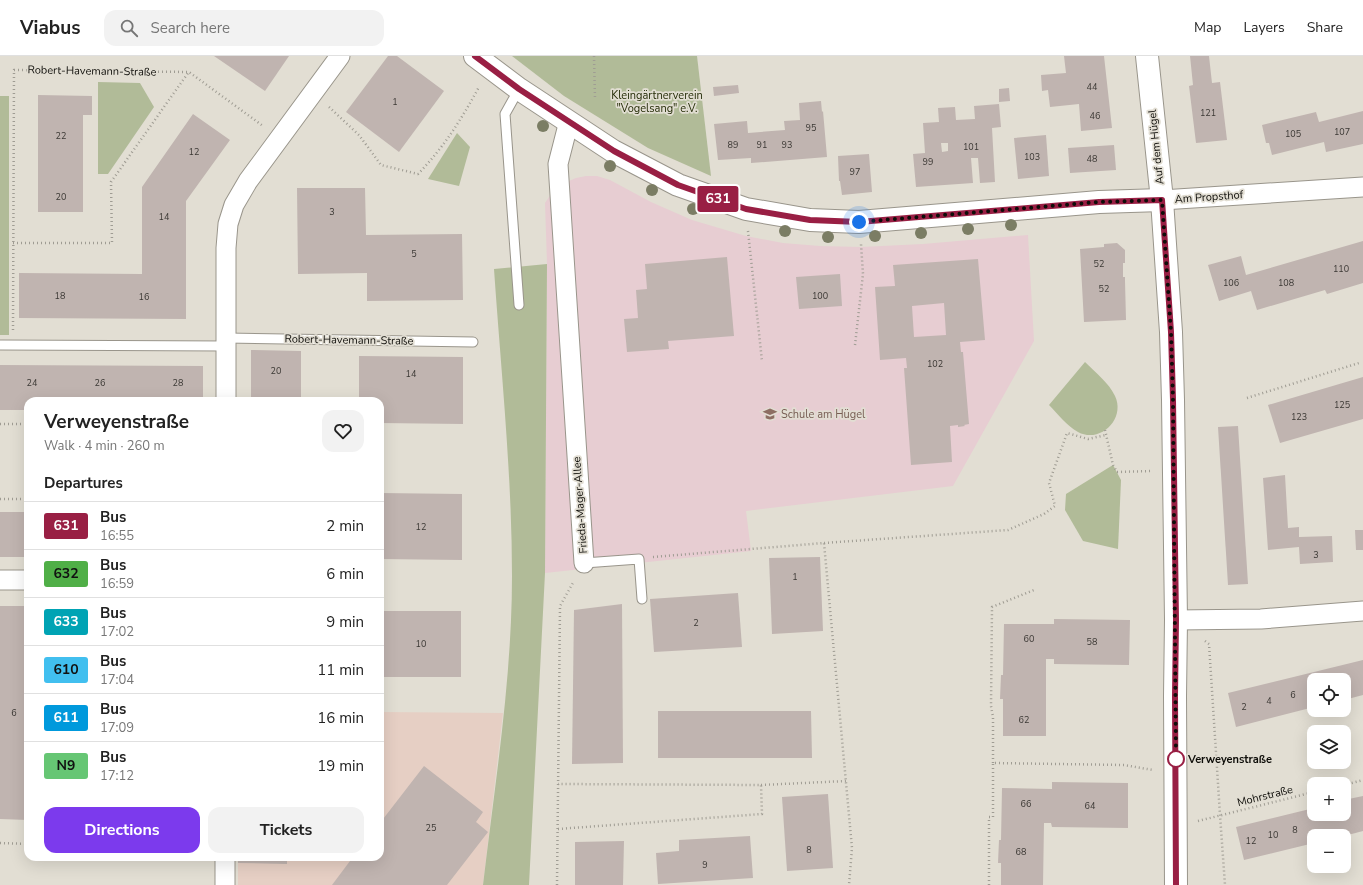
<!DOCTYPE html>
<html lang="en">
<head>
<meta charset="utf-8">
<style>
	body { margin:0; font-family:"Nunito Sans",sans-serif; background:#f2f2f2; color:#222; height:100vh; display:flex; flex-direction:column; font-size:15px; white-space:nowrap }
	* { box-sizing:border-box; margin:0 }
	p { font-size:13px; color:#767676 }
	.icon { flex:none; width:22px; height:22px; fill:none; stroke:currentColor; stroke-width:2; stroke-linecap:round; stroke-linejoin:round }
	.map { position:relative; flex:1; overflow:hidden }
	.details { position:absolute; left:24px; top:341px; width:360px; height:464px; display:flex; flex-direction:column; background:#fff; border-radius:12px; box-shadow:0 4px 16px #0002 }
	.details>* { flex:none }
	.badge { padding:0 8px; border-radius:3px; font-size:14px; line-height:26px }
	.controls { position:absolute; left:1307px; top:617px; display:grid; gap:8px }
	.controls a { display:grid; place-items:center; width:44px; height:44px; border-radius:8px; background:#fff; box-shadow:0 4px 16px #0002; font-size:20px }
	.you { position:absolute; width:20px; height:20px; margin:-10px; border:3px solid #fff; border-radius:50%; background:#1a73e8; box-shadow:0 0 0 6px #1a73e833 }
	.map>.badge { position:absolute; translate:-50% -50%; box-shadow:0 0 0 2px #fff }
	h2 { padding:0 20px; font-size:15px; line-height:36px }
	.round { display:grid; place-items:center; flex:none; width:42px; height:42px; border-radius:12px; background:#f2f2f2 }
	.summary { display:flex; align-items:center; justify-content:space-between; height:68px; padding:0 20px }
	h1 { font-size:19px; font-weight:700; line-height:30px }
	.action { display:flex; gap:8px; margin-top:auto; padding:8px 20px }
	.action a { flex:1; height:46px; border-radius:12px; background:#7c3aed; color:#fff; font-size:16px; font-weight:700; line-height:46px; text-align:center }
	.action a+a { background:#f2f2f2; color:#222 }
	ul { padding:0; list-style:none }
	li { display:flex; align-items:center; gap:12px; height:48px; padding:0 20px; border-top:1px solid #e0e0e0 }
	li div { flex:1 }
	li b { display:block; font-size:15px }
	li em { font-style:normal }
	li .badge { min-width:44px; font-weight:700; text-align:center }
	header { display:flex; align-items:center; gap:24px; box-sizing:border-box; height:56px; padding:0 20px; background:#fff; border-bottom:1px solid #e0e0e0 }
	header strong { font-size:19px }
	nav { display:flex; gap:22px; margin-inline-start:auto; font-size:14px }
	.search { width:280px; height:36px; background:#f2f2f2; display:flex; align-items:center; gap:10px; box-sizing:border-box; padding:0 14px; border-radius:12px; color:#767676; font-size:15px }
	.map>svg:first-child { display:block }
	.commercial { fill:#e6cfc4 }
	.education { fill:#e7cdd2 }
	.green { fill:#b1bb98 }
	.building { fill:#c0b4b0; fill-rule:evenodd }
	.lines { fill:none; stroke-linecap:round; stroke-linejoin:round }
	.service-casing { stroke:#99958b; stroke-width:11 }
	.minor-casing { stroke:#99958b; stroke-width:21 }
	.tertiary-casing { stroke:#99958b; stroke-width:24 }
	.path { stroke:#9f9c93; stroke-width:2.5; stroke-dasharray:1 3; stroke-linecap:butt }
	.service { stroke:#fff; stroke-width:9 }
	.minor { stroke:#fff; stroke-width:19 }
	.tertiary { stroke:#fff; stroke-width:22 }
	.tree { fill:#7b7d64 }
	.line-casing { stroke:#fff; stroke-width:9 }
	.line { stroke:#991f44; stroke-width:6 }
	.walk { stroke:#0e0d09; stroke-width:4; stroke-dasharray:0 7.2 }
	.stop-dot { fill:#fff; stroke:#991f44; stroke-width:2 }
	.labels { text-anchor:middle; dominant-baseline:central; stroke-width:3.5; stroke-linejoin:round; paint-order:stroke }
	.number-label { font-size:9px; fill:#3a3733 }
	.street-label { font-size:11px; fill:#0e0d09; stroke:#e2ded3 }
	.park-label { font-size:11px; fill:#262e09; stroke:#e2ded3 }
	.education-label { font-size:11px; fill:#785e54; stroke:#e2ded3; text-anchor:start }
	.stop-label { font-size:11px; font-weight:bold; fill:#0e0d09; stroke:#e2ded3; text-anchor:start }
</style>
</head>
<body>
<header>
<strong>Viabus</strong>
<div class="search"><svg class="icon" aria-label="search" viewBox="0 0 24 24"><circle cx="10" cy="10" r="6"/><path d="M15 15l6 6"/></svg>Search here</div>
<nav><a>Map</a><a>Layers</a><a>Share</a></nav>
</header>
<div class="map">
<svg width="1363" height="829" viewBox="0 0 1363 829">
	<rect width="100%" height="100%" fill="#e2ded3"/>
	<!-- commercial -->
	<path class="commercial" d="M380,656L503,657L483,829H238V801H380Z"/>
	<!-- education -->
	<path class="education" d="M586,120H597L610,124L651,146L692,164L746,180L783,187L820,190L861,191L923,188L1028,179L1034,285L953,430L746,455L751,495L545,517L547,208L545,147L553,135L564,127L576,122Z"/>
	<!-- green -->
	<g class="green">
		<path d="M512,0H697L711,120L648,92L564,40Z"/>
		<path d="M98,26L140,27L154,51L108,118H98Z"/>
		<rect x="0" y="40" width="9" height="239"/>
		<path d="M457,77L470,91L459,130L428,123Z"/>
		<path d="M547,208L545,517L529,829H483C495,727 512,623 512,520C512,418 501,315 494,213Z"/>
		<path d="M1085,306C1095,316 1109,327 1115,340C1126,363 1100,388 1078,376C1067,370 1058,358 1049,349Z"/>
		<path d="M1113,409L1121,424L1118,493L1083,485L1065,454L1066,438Z"/>
	</g>
	<!-- building -->
	<g class="building">
		<path d="M214,0H289L265,35Z"/>
		<path d="M388,0H397L444,35L399,96L346,56Z"/>
		<path d="M1064,0H1104L1112,72L1081,75L1079,48L1050,51L1048,34L1042,35L1041,19L1066,17Z"/>
		<path d="M1190,0H1209L1212,27L1220,26L1227,84L1196,87L1189,30L1193,29Z"/>
		<path d="M738,29L739,37L714,40L713,31Z"/>
		<path d="M1009,32L1010,45L999,46V33Z"/>
		<path d="M38,39L92,40V59H83V156H38Z"/>
		<path d="M821,45L822,56L823,55L827,101L751,107V102L718,104L714,68L747,65L748,77L785,74L784,65L800,64L799,47Z"/>
		<path d="M999,48L1001,71L992,72L995,126L980,127L978,102H971L973,127L916,131L913,98L925,97L923,67L939,66L938,52L955,51L956,64L975,63L974,50ZM941,87H948V95L942,96Z"/>
		<path d="M1363,55V88L1326,96L1324,86L1272,99L1269,87H1266L1262,69L1316,56L1319,66Z"/>
		<path d="M193,58L230,84L186,145V263L19,262V217L142,218V131Z"/>
		<path d="M1046,79L1049,120L1018,123L1014,82Z"/>
		<path d="M1114,89L1116,114L1070,117L1068,92Z"/>
		<path d="M869,98L872,136L842,139L840,125H839L838,100Z"/>
		<path d="M297,132H365L366,179L462,178L463,244L367,245V217L298,218Z"/>
		<path d="M1363,185V227L1327,238L1325,234L1257,254L1251,235L1219,245L1208,209L1241,200L1246,219Z"/>
		<path d="M1117,187L1125,194V207H1123V221H1125V225L1126,264L1084,266L1080,193L1104,191V188Z"/>
		<path d="M727,201L734,280L668,285L669,293L627,296L624,263L638,262L636,234L647,233L645,208Z"/>
		<path d="M978,203L985,284L960,286L961,296H963L969,368L964,369L965,370L958,371V369L950,370L952,406L911,409L904,312H907L906,302L880,304L875,231L895,230L893,209ZM944,247L946,279L914,281L912,250Z"/>
		<path d="M840,218L842,250L799,253L796,221Z"/>
		<path d="M251,294L301,295V345H251Z"/>
		<path d="M359,300L463,301V368L380,367V345H359Z"/>
		<path d="M0,309L203,310V345H28V354H0Z"/>
		<path d="M1363,321V363L1280,387L1268,349Z"/>
		<path d="M1238,370L1248,528L1228,529L1218,371Z"/>
		<path d="M1285,419L1288,472L1299,471V481L1332,480L1333,506L1300,508L1299,491L1268,494L1263,422Z"/>
		<path d="M380,437L462,438V504L380,503Z"/>
		<rect x="0" y="456" width="28" height="45"/>
		<path d="M1355,474H1363V494H1356Z"/>
		<path d="M820,501L823,575L772,578L769,502Z"/>
		<path d="M738,537L742,591L654,596L650,543Z"/>
		<path d="M622,548L623,707L572,708L574,554Z"/>
		<path d="M0,550H28V764L0,763Z"/>
		<rect x="380" y="555" width="81" height="66"/>
		<path d="M1054,563L1130,564L1129,609L1054,608V603H1046V680H1003V643H1000L1001,619H1003L1004,568H1054Z"/>
		<path d="M1363,604V639L1344,644V624H1314V651L1236,671L1228,637Z"/>
		<path d="M658,655H811L812,702H658Z"/>
		<path d="M424,710L483,756L476,766L488,776L447,829H332L353,801H380V767Z"/>
		<path d="M1052,726L1128,727V772L1052,771L1051,767H1044L1043,829H1001V807H998L999,784H1001L1002,732L1052,733Z"/>
		<path d="M828,738L833,812L787,815L782,741Z"/>
		<path d="M1363,740V775L1344,780H1314V787L1244,804L1236,771L1314,752V758H1344V744Z"/>
		<path d="M750,780L753,822L658,828L656,797L679,795V784Z"/>
		<path d="M624,785L623,829H575V786Z"/>
		<path d="M238,801H287V808L238,807Z"/>
	</g>
	<g class="lines">
		<!-- service casing -->
		<g class="service-casing">
			<g id="service">
				<path d="M519,249L505,58L519,33"/>
				<path d="M226,282L473,286"/>
				<path d="M1,289L226,290"/>
				<path d="M584,507L639,503L642,543"/>
			</g>
		</g>
		<!-- minor casing -->
		<g class="minor-casing">
			<g id="minor">
				<path d="M569,65L558,108L584,507"/>
				<path d="M1162,144L1363,131"/>
				<path d="M226,345V192L228,168L234,149L248,125L340,0"/>
				<path d="M0,524H28"/>
				<path d="M1176,564L1261,563L1363,555"/>
				<path d="M225,801V829"/>
			</g>
		</g>
		<!-- tertiary casing -->
		<g class="tertiary-casing">
			<g id="tertiary">
				<path d="M475,0L519,33L613,95L678,129L746,153L810,164L859,166L1099,146L1162,144"/>
				<path d="M1147,0L1162,144L1171,276L1173,344L1176,564L1175,640L1176,829"/>
			</g>
		</g>
		<!-- path -->
		<g class="path">
			<path d="M594,0L595,43"/>
			<path d="M329,51L359,79L381,109L418,118C444,91 461,64 479,31"/>
			<path d="M748,175L762,305"/>
			<path d="M13,187H112L111,126L188,17"/>
			<path d="M13,274L14,14L189,16L263,70"/>
			<path d="M855,289L863,218L861,188"/>
			<path d="M1247,342L1359,307"/>
			<path d="M0,368H28"/>
			<path d="M1105,374L1113,409L1117,416L1151,415"/>
			<path d="M0,443H28"/>
			<path d="M824,487L1008,474L1044,458L1055,450L1049,427L1067,377L1088,383L1106,379"/>
			<path d="M653,501L824,487L852,792L849,829"/>
			<path d="M1205,585L1209,588L1220,759L1225,829"/>
			<path d="M993,707V661L991,650L992,551L1034,534"/>
			<path d="M761,729L846,725"/>
			<path d="M1344,729L1363,724"/>
			<path d="M1198,765L1314,736"/>
			<path d="M558,773L762,758L761,729L558,728"/>
			<path d="M0,787L28,788"/>
			<path d="M557,829L560,550L574,525"/>
			<path d="M989,829V761H993V707L1124,709L1153,714"/>
		</g>
		<!-- service -->
		<use href="#service" class="service"/>
		<!-- minor -->
		<use href="#minor" class="minor"/>
		<!-- tertiary -->
		<use href="#tertiary" class="tertiary"/>
	</g>
	<!-- trees -->
	<g class="tree">
		<circle cx="543" cy="70" r="6"/>
		<circle cx="610" cy="110" r="6"/>
		<circle cx="652" cy="134" r="6"/>
		<circle cx="693" cy="153" r="6"/>
		<circle cx="1011" cy="169" r="6"/>
		<circle cx="968" cy="173" r="6"/>
		<circle cx="785" cy="175" r="6"/>
		<circle cx="921" cy="177" r="6"/>
		<circle cx="875" cy="180" r="6"/>
		<circle cx="828" cy="181" r="6"/>
	</g>
	<g class="lines">
		<!-- line casing -->
		<g class="line-casing">
			<path id="line" d="M475,0L519,33L614,95L678,129L746,153L810,164L859,166L1099,146L1162,144L1171,276L1173,344L1176,564L1175,640L1176,829"/>
		</g>
		<!-- line -->
		<use href="#line" class="line"/>
		<!-- walk -->
		<path class="walk" d="M859,166L1099,146L1162,144L1171,276L1173,344L1176,703"/>
	</g>
	<!-- icons -->
	<defs>
		<g id="school-bare" transform="scale(1.08)"><path d="M0-5L7-2L0 1L-7-2ZM-4 1L0 2.5L4 1V4Q0 6-4 4Z" fill="#8d6e63" stroke="#e2ded3" stroke-width="2.5" paint-order="stroke"/></g>
	</defs>
	<g fill-rule="evenodd">
		<use href="#school-bare" x="770" y="358"/>
	</g>
	<!-- markers -->
	<circle class="stop-dot" cx="1176" cy="703" r="8"/>
	<g class="labels">
		<!-- number labels -->
		<g class="number-label">
			<text x="1092" y="31">44</text>
			<text x="395" y="46">1</text>
			<text x="1208" y="57">121</text>
			<text x="1095" y="60">46</text>
			<text x="811" y="72">95</text>
			<text x="1342" y="76">107</text>
			<text x="1293" y="78">105</text>
			<text x="61" y="80">22</text>
			<text x="733" y="89">89</text>
			<text x="762" y="89">91</text>
			<text x="787" y="89">93</text>
			<text x="971" y="91">101</text>
			<text x="194" y="96">12</text>
			<text x="1032" y="101">103</text>
			<text x="1092" y="103">48</text>
			<text x="928" y="106">99</text>
			<text x="855" y="116">97</text>
			<text x="61" y="141">20</text>
			<text x="332" y="156">3</text>
			<text x="164" y="161">14</text>
			<text x="414" y="198">5</text>
			<text x="1099" y="208">52</text>
			<text x="1341" y="213">110</text>
			<text x="1231" y="227">106</text>
			<text x="1286" y="227">108</text>
			<text x="1104" y="233">52</text>
			<text x="60" y="240">18</text>
			<text x="820" y="240">100</text>
			<text x="144" y="241">16</text>
			<text x="935" y="308">102</text>
			<text x="276" y="315">20</text>
			<text x="411" y="318">14</text>
			<text x="32" y="327">24</text>
			<text x="100" y="327">26</text>
			<text x="178" y="327">28</text>
			<text x="1342" y="349">125</text>
			<text x="1299" y="361">123</text>
			<text x="421" y="471">12</text>
			<text x="1316" y="499">3</text>
			<text x="795" y="521">1</text>
			<text x="696" y="567">2</text>
			<text x="1029" y="583">60</text>
			<text x="1092" y="586">58</text>
			<text x="421" y="588">10</text>
			<text x="1293" y="639">6</text>
			<text x="1269" y="645">4</text>
			<text x="1244" y="651">2</text>
			<text x="14" y="657">6</text>
			<text x="1024" y="664">62</text>
			<text x="1026" y="748">66</text>
			<text x="1090" y="750">64</text>
			<text x="431" y="772">25</text>
			<text x="1295" y="774">8</text>
			<text x="1273" y="779">10</text>
			<text x="1251" y="785">12</text>
			<text x="809" y="794">8</text>
			<text x="1021" y="796">68</text>
			<text x="705" y="809">9</text>
		</g>
		<!-- street labels -->
		<g class="street-label">
			<text transform="translate(92 15) rotate(1)">Robert-Havemann-Straße</text>
			<text transform="translate(1156 91) rotate(-96)">Auf dem Hügel</text>
			<text transform="translate(1209 141) rotate(-4)">Am Propsthof</text>
			<text transform="translate(349 284) rotate(1)">Robert-Havemann-Straße</text>
			<text transform="translate(580 449) rotate(-94)">Frieda-Mager-Allee</text>
			<text transform="translate(1265 740) rotate(-14)">Mohrstraße</text>
		</g>
		<!-- park labels -->
		<g class="park-label">
			<text x="657" y="39">Kleingärtnerverein<tspan x="657" dy="13">"Vogelsang" e.V.</tspan></text>
		</g>
		<!-- education labels -->
		<g class="education-label">
			<text x="781" y="358">Schule am Hügel</text>
		</g>
		<!-- stop labels -->
		<g class="stop-label">
			<text x="1188" y="703">Verweyenstraße</text>
		</g>
	</g>
</svg>
<div class="controls">
<a><svg class="icon" aria-label="locate" viewBox="0 0 24 24"><circle cx="12" cy="12" r="6"/><path d="M12 2v4M12 18v4M2 12h4M18 12h4"/></svg></a>
<a><svg class="icon" aria-label="layers" viewBox="0 0 24 24"><path d="M12 4l9 5-9 5-9-5zM3 14l9 5 9-5"/></svg></a>
<a>+</a>
<a>−</a>
</div>
<div class="you" style="left:859px;top:166px"></div>
<b class="badge" style="left:718px;top:143px;background:#991f44;color:#fff">631</b>
<section class="details">
<div class="summary"><div><h1>Verweyenstraße</h1><p>Walk · 4 min · 260 m</p></div><a class="round"><svg class="icon" aria-label="heart" viewBox="0 0 24 24"><path d="M12 20l-8-8c-3-5 5-10 8-4 3-6 11-1 8 4z"/></svg></a></div>
<h2>Departures</h2>
<ul>
<li><span class="badge" style="background:#991f44;color:#fff">631</span><div><b>Bus</b><p>16:55</p></div><em>2 min</em></li>
<li><span class="badge" style="background:#50af47;color:#111">632</span><div><b>Bus</b><p>16:59</p></div><em>6 min</em></li>
<li><span class="badge" style="background:#00a3b4;color:#fff">633</span><div><b>Bus</b><p>17:02</p></div><em>9 min</em></li>
<li><span class="badge" style="background:#41bfef;color:#111">610</span><div><b>Bus</b><p>17:04</p></div><em>11 min</em></li>
<li><span class="badge" style="background:#0099dc;color:#fff">611</span><div><b>Bus</b><p>17:09</p></div><em>16 min</em></li>
<li><span class="badge" style="background:#66c674;color:#111">N9</span><div><b>Bus</b><p>17:12</p></div><em>19 min</em></li>
</ul>
<div class="action"><a>Directions</a><a>Tickets</a></div>
</section>
</div>
</body>
</html>
